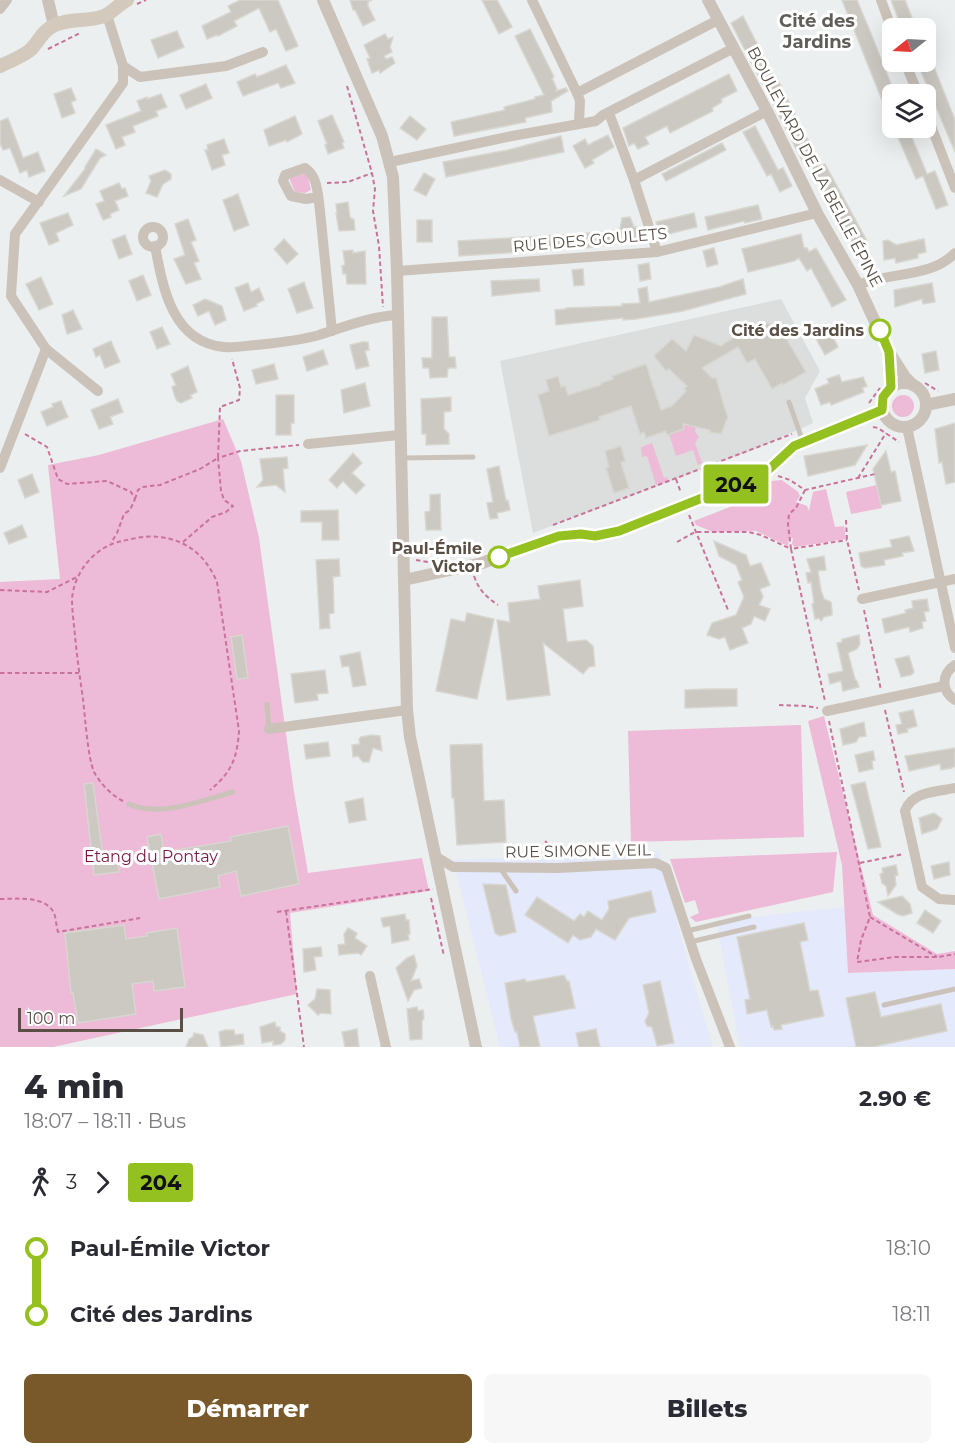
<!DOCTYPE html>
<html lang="fr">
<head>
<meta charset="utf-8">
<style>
	body { margin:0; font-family:Montserrat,sans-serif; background:#f7f7f7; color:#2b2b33; height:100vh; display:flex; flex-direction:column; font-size:22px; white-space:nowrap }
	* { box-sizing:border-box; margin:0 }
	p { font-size:20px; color:#7c7c81 }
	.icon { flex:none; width:33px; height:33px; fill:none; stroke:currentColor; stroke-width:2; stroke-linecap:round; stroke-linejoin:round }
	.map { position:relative; height:1047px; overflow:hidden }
	.drawer { display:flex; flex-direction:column; background:#fff; flex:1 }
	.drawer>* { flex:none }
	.badge { padding:0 12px; border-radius:4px; font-size:21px; line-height:39px }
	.needle { width:39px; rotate:252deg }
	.tools { position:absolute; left:882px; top:18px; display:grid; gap:12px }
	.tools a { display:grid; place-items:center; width:54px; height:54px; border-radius:9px; background:#fff; box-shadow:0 6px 24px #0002; font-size:30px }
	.scale { position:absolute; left:18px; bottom:15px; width:165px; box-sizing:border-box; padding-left:6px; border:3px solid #594f45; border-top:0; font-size:16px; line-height:21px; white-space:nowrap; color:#594f45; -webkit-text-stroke:4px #fff; paint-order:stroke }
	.map>.badge { position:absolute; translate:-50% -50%; box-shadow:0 0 0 3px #fff }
	.legs { display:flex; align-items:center; gap:9px; height:66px; padding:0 24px; font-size:20px }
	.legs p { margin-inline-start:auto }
	.head { display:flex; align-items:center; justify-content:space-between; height:102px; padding:0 24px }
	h1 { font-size:33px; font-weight:800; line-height:45px }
	.primary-button { display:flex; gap:12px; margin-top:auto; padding:12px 24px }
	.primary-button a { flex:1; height:69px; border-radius:9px; background:#795829; color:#fff; font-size:24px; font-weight:800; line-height:69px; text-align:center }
	.primary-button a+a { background:#f7f7f7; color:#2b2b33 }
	ul { padding:0 24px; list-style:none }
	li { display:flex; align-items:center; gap:21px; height:66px; font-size:22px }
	li i { display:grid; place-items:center; width:9px; height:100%; margin:0 8px; background:currentColor }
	li i::after { content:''; width:15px; height:15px; margin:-8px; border:4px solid; border-radius:50%; background:#fff }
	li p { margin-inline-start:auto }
	li:first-child i { background:linear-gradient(#0000 50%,currentColor 0) }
	li:last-child i { background:linear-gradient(currentColor 50%,#0000 0) }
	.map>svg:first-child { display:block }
	.commercial { fill:#e4e9fb }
	.education { fill:#dbdedd }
	.green { fill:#edbad7 }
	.building { fill:#ccc9c3; stroke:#d8d6d0; stroke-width:1.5 }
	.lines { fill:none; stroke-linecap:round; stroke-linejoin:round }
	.path { stroke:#c9739a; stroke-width:2; stroke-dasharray:4.5 3; stroke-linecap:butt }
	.service { stroke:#cbc3ba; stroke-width:5 }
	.minor { stroke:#cbc3ba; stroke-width:10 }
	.tertiary { stroke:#cbc3ba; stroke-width:12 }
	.secondary { stroke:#d3c9bc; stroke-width:14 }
	.line-1-casing { stroke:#fff; stroke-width:14 }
	.line-1 { stroke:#94c11f; stroke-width:9 }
	.stop-1-dot { fill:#fff; stroke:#94c11f; stroke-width:3 }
	.labels { text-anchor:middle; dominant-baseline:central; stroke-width:6; stroke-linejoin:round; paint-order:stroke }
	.street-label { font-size:16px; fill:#594f45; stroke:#fff }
	.stop-label { font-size:16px; font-weight:bold; fill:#594f45; stroke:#fff; text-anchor:end }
	.park-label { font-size:16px; fill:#771844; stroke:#fff }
	.neighbourhood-label { font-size:18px; font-weight:bold; fill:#615d59; stroke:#fff }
</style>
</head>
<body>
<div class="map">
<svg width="955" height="1047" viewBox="0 0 955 1047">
	<rect width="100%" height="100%" fill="#ecefef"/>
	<!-- commercial -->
	<g class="commercial">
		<path d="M659,851L686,956L713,1047H500L453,860Z"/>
		<path d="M844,907L848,973L955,969V1047H740L716,921Z"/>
	</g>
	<!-- education -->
	<path class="education" d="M781,299L820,371L805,398L813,423L758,448L533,533L500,361Z"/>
	<!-- green -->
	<g class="green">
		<path d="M307,173L311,190L305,193L295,192L289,178Z"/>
		<circle cx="903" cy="406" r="11"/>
		<path d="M223,419L241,461L259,538L294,792L308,873L422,858L429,891L290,913L297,994L53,1047H0V582L60,579L48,465L99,455Z"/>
		<path d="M682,420L696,423L695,432L699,437L695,443L702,463L698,465L693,450L676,456L669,434L684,429Z"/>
		<path d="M652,443L664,478L667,477L668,481L656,485L647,456L642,457L641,447Z"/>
		<path d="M782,480L798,492L800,496L796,502L807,506L809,511L813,492L826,489L835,527L844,526L846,539L795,547L792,544L793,538H789L788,546L756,531L713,532L696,525L694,521L753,498L750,489L771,481Z"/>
		<path d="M877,485L882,508L851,514L846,492Z"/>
		<path d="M824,716L873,915L937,954L955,951V969L848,973L842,865L808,721Z"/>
		<path d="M801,725L804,837L631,842L628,731Z"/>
		<path d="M837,852L833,892L696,922L690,917L699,913L695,900L685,903L670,859Z"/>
	</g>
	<!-- building -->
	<g class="building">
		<path d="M240,0H278L298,46L286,51L276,29L270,32L259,8L234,21L237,26L218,36L217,35L207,39L202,26L231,12L228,6Z"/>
		<path d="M350,0H372L368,2V6L375,20L363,26L355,10H353Z"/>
		<path d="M482,0H497L512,27L499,34Z"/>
		<path d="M842,0H857L870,31L895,94H892V125Z"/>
		<path d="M891,0H905L916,28H902Z"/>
		<path d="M743,16L775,79L777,78L821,166L825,164L868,243L856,250L808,160L803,162L731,23Z"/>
		<path d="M530,29L554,77L552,78L557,89L556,91L566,88L568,91L551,101L552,112L525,118L526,122L454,136L451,122L505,110L504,107L535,99V97L544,95L515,36Z"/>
		<path d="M177,31L184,47L158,58L151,40Z"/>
		<path d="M385,34L388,39L393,37L390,47L392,52L384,56L386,59L392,57L395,63L380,73L379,70L372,73L367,59L370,58L364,45Z"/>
		<path d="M926,47L955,120V152L917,62H926Z"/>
		<path d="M286,65L295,83L281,88L278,83L243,96L237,82L255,74L257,77Z"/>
		<path d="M729,74L737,91L721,99L722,102L712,108L713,111L670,133L667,126L645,137L649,144L638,149L634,143L629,146L623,128Z"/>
		<path d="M206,84L212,98L186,109L180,95Z"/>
		<path d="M71,88L76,100L71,102L75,113L62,118L54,94Z"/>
		<path d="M161,94L167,107L156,111L158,116L133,126L135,132L122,137L125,145L116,149L106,125L141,111L137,101L147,97V99Z"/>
		<path d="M332,115L344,142L342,143L344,148L328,154L325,145L327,144L318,121Z"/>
		<path d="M295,116L302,134L287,142L286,140L269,146L264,130Z"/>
		<path d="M410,116L426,129L417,140L400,128Z"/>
		<path d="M8,118L23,158L38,152L45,171L29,177L27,170L20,173L10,148L3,150L0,143V121Z"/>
		<path d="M755,126L778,170L783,168L792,186L780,192L771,174L767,176L743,132Z"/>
		<path d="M894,128H908L927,174L935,171L948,205L936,209L923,176L916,179Z"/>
		<path d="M608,135L614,147L592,160L594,163L585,168L573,146L585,139L588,145Z"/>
		<path d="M561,136L564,152L446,177L443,162L508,150Z"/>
		<path d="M224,139L229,153L222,155L225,165L212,170L205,150H208L207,145Z"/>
		<path d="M722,143L726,150L666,181L662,174Z"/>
		<path d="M96,149L106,155L100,158L81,189L64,196L85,169V167Z"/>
		<path d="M165,170L171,174V179L163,184L157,197L146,193L151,181L149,176Z"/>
		<path d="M424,173L435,179L426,196L414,190Z"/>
		<path d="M119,183L122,189L125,188L128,196L115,201L119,210L110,214L111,217L103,220L96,204L104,201L100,191Z"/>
		<path d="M238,194L249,225L234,231L223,200Z"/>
		<path d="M348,202L350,217L354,220L355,230L339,231L336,213H337L336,204Z"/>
		<path d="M758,205L762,219L745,223L744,221L708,230L705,217Z"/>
		<path d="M68,213L73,225L56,233L59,241L49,245L40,223Z"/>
		<path d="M694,213L697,227L660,236L656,222Z"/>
		<path d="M630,217L634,227H637L639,240L596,247L459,256L458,241L608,232L620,229L622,218Z"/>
		<path d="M188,219L196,240L191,242L199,261L194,263L201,279L186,284L174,259L185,255L175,224Z"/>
		<rect x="417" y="220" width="15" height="22"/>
		<path d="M801,234L804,248H807L809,252L816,248L846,300L832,307L811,268L807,271L799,258L794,261L748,272L742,249Z"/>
		<path d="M125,235L132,254L119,259L112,240Z"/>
		<path d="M284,239L298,254L287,264L274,249Z"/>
		<path d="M924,239L926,252L918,254V258L896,263L895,258L884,260L883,241L888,240L896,245Z"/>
		<path d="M714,248L718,264L707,267L703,251Z"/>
		<path d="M353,250V253L365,251L366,284H347L346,274H343L342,266L345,265L343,251Z"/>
		<path d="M649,263L651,279L640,281L638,265Z"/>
		<path d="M583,269L584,285L574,286L572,270Z"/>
		<path d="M143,275L151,295L137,301L129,281Z"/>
		<path d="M41,277L53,304L39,310L26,284Z"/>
		<path d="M539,279L540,291L492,296L491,281Z"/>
		<path d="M743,279L746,294L683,311L636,319L623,320V318L556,325L555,310L566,309V308L622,306V304L640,303L638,289L647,287L649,302L719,287Z"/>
		<path d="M304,282L313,308L297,313L288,289Z"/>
		<path d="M248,283L251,292L259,288L264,300L256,304L257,306L244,311L235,288Z"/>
		<path d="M932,283L935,302L923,304L922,299L895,307L894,290Z"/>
		<path d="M205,299L222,306L226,320L215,325L209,311L198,316L193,305Z"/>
		<path d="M73,310L82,329L67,334L62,315Z"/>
		<path d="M432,317H447L449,357H455L456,368H448L447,377L430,378L429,368H423L422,358H432Z"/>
		<path d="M763,323L771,324L782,331L806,372L783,385L782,383L772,389L755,359L747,363L738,347L702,368L712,378H716L725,409L728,417L721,434L710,432V430L683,424L684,429L667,435L666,431L646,438L644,432L640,434L631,406L599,417L600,420L549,436L538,395L549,391L546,380L558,376L561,387L565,386L568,395L601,385V383L613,379L612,376L646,364L661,410L672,406L686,391L684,389L687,386L669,369L666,371L654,356L672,339L686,351L694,335L721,346L750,327Z"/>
		<path d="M826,324L838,347L825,355L812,331Z"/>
		<path d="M162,327L170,344L157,349L150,332Z"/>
		<path d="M111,341L120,362L105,368L100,355L96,357L93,349Z"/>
		<path d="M362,342H368L369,350L365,351L369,366L356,369L350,345Z"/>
		<path d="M323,350L328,364L307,371L303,357Z"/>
		<path d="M936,351L939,370L925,373L922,354Z"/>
		<path d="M274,364L278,379L256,384L252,370Z"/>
		<path d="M188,366L197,392L190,395L192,398L181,403L177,401L175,397L172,387L176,385L171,374Z"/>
		<path d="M839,375L842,382L863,377L867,386L862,388L864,392L831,405L830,402L821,405L815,389L829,383L827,379Z"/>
		<path d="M365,383L370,406L344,413L341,390Z"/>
		<path d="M276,395H294V423H291V435H276Z"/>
		<path d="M451,397V411L444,412V429L449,434V444L426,445V434H422L421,399Z"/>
		<path d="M118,399L123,412L110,417L113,424L99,429L91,410Z"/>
		<path d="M61,401L68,417L47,426L41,412L53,407L52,404Z"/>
		<path d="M955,423V482L946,484L942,462L939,463L935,429Z"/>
		<path d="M867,445L855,465L808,476L804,456Z"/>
		<path d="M621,446L625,461L621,463L629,488L614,493L606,468L609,467L605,451Z"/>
		<path d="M886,451L891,472L895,471L901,501L881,505L873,469Z"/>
		<path d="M353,453L362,463L352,473L365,485L356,494L343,481L337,488L329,480Z"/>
		<path d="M287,457L288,468L283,469L285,492L276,485L257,487L263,480L260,459Z"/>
		<path d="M499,466L506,501L508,500L510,510L497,513L498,518L490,519L487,503L493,502L487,469Z"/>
		<path d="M32,474L39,492L25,498L18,480Z"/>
		<path d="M440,494L441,530H426L425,512L430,511V495Z"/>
		<path d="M338,510L339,540H322V522H301V511Z"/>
		<path d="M22,525L27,537L9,544L4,533Z"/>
		<path d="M909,536L914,551L902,553L903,556L884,560L885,565L865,568L861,566L859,553L892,547L890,540Z"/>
		<path d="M714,541L746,555L750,566L761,563L770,585L760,589L763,597L759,605L770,609L765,621L754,616L751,624L742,628L748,643L730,650L725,637L719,639L707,635L712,623L736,615L744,597L738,582L742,580L736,565L719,556Z"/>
		<path d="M824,556L826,570L818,571L821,590L824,599L831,602L832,611V615L824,617L821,621L819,618L815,619L812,604L814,603L811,582L808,583L806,573L811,572L807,559Z"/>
		<path d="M339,559L340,576L333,577L334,613L329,614L330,628L320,629L316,560Z"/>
		<path d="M580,580L583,606L563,609L567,642L586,640L593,646L595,666L589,667L583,674L543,643L550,695L507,700L497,620L510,622L508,603L540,599L538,586Z"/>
		<path d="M927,599L929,611L924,612L926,621L922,622L923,628L910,632L909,627L885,633L882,619L906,613L905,610L913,608L912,601Z"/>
		<path d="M467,613L494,619L477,699L436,691L451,619L465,622Z"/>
		<path d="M242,635L248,678L237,679L231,637Z"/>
		<path d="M859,635L860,644L857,649L848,653L855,679L857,681L859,687L843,691L841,681L830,684L828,674L843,671L837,643L842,642V639Z"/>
		<path d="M360,652L366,685L353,687L349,666L342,667L340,656Z"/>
		<path d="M909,656L914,672L911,675L901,677L895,659Z"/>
		<path d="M325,670L328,693L317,694L318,700L295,703L291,674Z"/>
		<path d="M708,689H737V706L685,708V690Z"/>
		<path d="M913,710L917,726L907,729L908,732L898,734L896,725L902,724L899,713Z"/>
		<path d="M864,722L866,736L859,737L856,742L843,745L840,729Z"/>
		<path d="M372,735L380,736L382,751L373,748L369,762H363L358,756L353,757L352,745L360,744L359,739L361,737Z"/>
		<path d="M328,742L330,756L306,759L304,745Z"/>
		<path d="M482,744L484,801L504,800L506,842L457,845L454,798H452L450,745Z"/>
		<path d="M955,748V766L952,768L941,770L940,764L909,771L905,756Z"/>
		<path d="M873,751L875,760L872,761L873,769L859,772L855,755Z"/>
		<path d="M865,782L881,847L868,849L851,785Z"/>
		<path d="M93,783L104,864L118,862L119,872L94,875L84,784Z"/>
		<path d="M363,798L366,820L349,823L345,802Z"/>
		<path d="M934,813L942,819L937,829L922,834L919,818Z"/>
		<path d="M288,826L299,884L241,896L236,871L218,876L220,887L159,899L147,837L161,834L164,852L231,841L230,837Z"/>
		<path d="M949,862L950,875L934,879L931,866Z"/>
		<path d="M896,865L898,875L895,876L896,885L888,896L886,886L882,883L880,874L883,873L882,868Z"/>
		<path d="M483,884L506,885L516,932L500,936L495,933Z"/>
		<path d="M651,891L656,912L629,918L615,940L596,929L591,937L580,940L573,935L568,943L525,915L537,897L574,921L580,914L584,917L588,911L602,920L609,909L608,901Z"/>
		<path d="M902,896L910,904L912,913L903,916L897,914L878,902Z"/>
		<path d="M925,910L941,921L933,933L917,923Z"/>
		<path d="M405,914L406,920H409L410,934H408L409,940L392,943L390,926L383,927L381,918Z"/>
		<path d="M804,923L808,940L800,942L810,991L818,990L824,1016L781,1025L782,1029L774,1030L773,1026L771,1027L767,1010L747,1014L745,1000L750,999L737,937Z"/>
		<path d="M124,925L126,939L147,936L146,933L177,928L185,987L154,991L153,981L132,984L136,1014L78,1023L73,993H71L65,933Z"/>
		<path d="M348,928L357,933L355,938L367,946L361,955L358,953L339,955L338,945L345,944L344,934Z"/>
		<path d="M321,947L322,956L314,957L316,970L304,972L303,949Z"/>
		<path d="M414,955L417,966L411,981L419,979L422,988L414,990L408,1001L396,968L407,958Z"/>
		<path d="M564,975L567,981H569L575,1008L533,1016L540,1047H520L517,1032H515L511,1018L505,983L525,979L526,982Z"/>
		<path d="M660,981L674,1043L657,1046L652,1027L647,1026L645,1021L649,1013L643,985Z"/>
		<path d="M317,989L330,990L331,1014L321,1013L318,1015L308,1005L315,999Z"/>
		<path d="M875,992L881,1017L941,1004L947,1031L873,1047H856L846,998Z"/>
		<path d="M417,1007L418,1011L423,1010L424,1018L422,1021V1039L410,1040L407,1009Z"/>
		<path d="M275,1022L276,1027H280V1031L285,1034V1040L281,1044L273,1045V1041L262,1043L260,1027Z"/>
		<path d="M357,1029L359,1047H345L342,1032Z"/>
		<path d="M596,1029L600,1047H579L576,1033Z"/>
		<path d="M225,1030H234L235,1035L243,1034L244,1044L221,1047L219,1032Z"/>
		<path d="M194,1033L203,1035L208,1047H186L189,1039L193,1037Z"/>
	</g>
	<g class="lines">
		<!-- path -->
		<g class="path">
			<path d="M137,4L146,0"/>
			<path d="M48,49L80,33"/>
			<path d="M347,86L372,173L375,189L373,211L379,246L383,307"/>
			<path d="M327,183L348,182L372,173"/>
			<path d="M925,383L938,391"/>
			<path d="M869,403L880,388"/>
			<path d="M873,427L878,428L899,442"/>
			<path d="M25,434L47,447L58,479L67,484L107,481L131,492L135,499L130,510L124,514L117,533L111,543"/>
			<path d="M778,476L790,480L805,490L875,474"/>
			<path d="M858,478L886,433"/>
			<path d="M676,479L681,493"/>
			<path d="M805,490L796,508L789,514L788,524L791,549L847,540"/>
			<path d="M135,499L138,490L142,487L160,485L200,469L218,458L220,407L239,400L240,388L232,359"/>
			<path d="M689,515L728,610"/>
			<path d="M846,520L847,540L859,590"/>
			<path d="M553,525L792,434"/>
			<path d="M183,542L212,517L226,512L233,506L224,500L221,491L218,458L240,451L299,445"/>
			<path d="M677,542L695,532H748L761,535L791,549L825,701"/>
			<path d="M416,560L428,562"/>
			<path d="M474,576C479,590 485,596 498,605"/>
			<path d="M0,590L47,592L77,577"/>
			<path d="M864,610L881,690"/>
			<path d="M0,673H79"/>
			<path d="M779,705L806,706L818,708"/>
			<path d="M885,710L904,792"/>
			<path d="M829,721L870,917L861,940L857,962L895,957H938L955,954"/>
			<path d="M123,801C111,795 100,783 94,772C88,759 85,716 83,699C80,678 77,657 75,636C74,624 72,611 72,599C74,573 93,549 118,542C131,539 146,535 159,537C187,540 206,556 217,582L239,731C237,758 232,772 210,790"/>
			<path d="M545,841L556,851L579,855"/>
			<path d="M860,863L904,854"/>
			<path d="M431,898L444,956"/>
			<path d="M0,899C16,899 45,895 54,913C56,918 56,925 58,932L140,918"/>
			<path d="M286,911L304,1047"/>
			<path d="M277,912L433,889"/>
			<path d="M870,917L937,957"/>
		</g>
		<!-- service -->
		<g class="service">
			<path d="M789,402L803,442"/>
			<path d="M402,458L473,457"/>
			<path d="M267,704L269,729"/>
			<path d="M129,804C159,818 203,800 233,792"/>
			<path d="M500,868L516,891"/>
			<path d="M687,931L749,916"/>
			<path d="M690,942L754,927"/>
			<path d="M884,1005L955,989"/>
		</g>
		<!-- minor -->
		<g class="minor">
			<path d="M532,0L577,93L580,101L579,123"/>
			<path d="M881,0L892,30"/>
			<path d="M0,9L7,0"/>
			<path d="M905,62L918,94"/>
			<path d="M123,66L140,77L226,66L263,52"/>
			<path d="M577,93L718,20"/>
			<path d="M609,113L634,180"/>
			<path d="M926,113L955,188"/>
			<path d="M390,162L512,136L596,121L603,115L734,48"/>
			<path d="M0,180L39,202"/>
			<path d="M318,197L306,199L291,196L283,181L285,175L305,168C318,176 318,196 320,211L332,331"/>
			<circle cx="153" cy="237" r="10"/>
			<path d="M155,246C163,288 172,342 224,347C234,348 245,346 256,345C277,343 298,341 319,335C344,327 372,316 398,315"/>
			<path d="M657,252L634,180L767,111"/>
			<path d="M397,271L657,252L817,213"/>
			<path d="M858,285C889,272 931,278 955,253"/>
			<path d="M46,349L98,391"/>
			<path d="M907,427L955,648"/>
			<path d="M308,444L399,435"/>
			<path d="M0,468L46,349L11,296L15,234L123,83V66L107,15"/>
			<path d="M862,599L955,579"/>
			<path d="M955,665C941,674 941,691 955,700"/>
			<path d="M827,711L944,686"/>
			<path d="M269,729L407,710"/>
			<path d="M955,788C937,792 912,791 905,811L922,887L939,899L955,900"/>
			<path d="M435,856L453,867H458L558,868L656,863L666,868L696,959L730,1047"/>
			<path d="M370,976L386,1047"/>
		</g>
		<!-- tertiary -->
		<g class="tertiary">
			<path d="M48,0L54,26"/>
			<path d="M323,0L382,136L393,177L397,271L407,710L410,737L476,1047"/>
			<path d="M708,0L767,111L817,213L858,285L889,352L905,377L913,385"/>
			<path d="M889,352L891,387"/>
			<circle cx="904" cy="405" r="22"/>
			<path d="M926,405L955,399"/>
			<path d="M404,580L482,563L559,536L581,534L595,536L617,531L765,473L794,446L882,410"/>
		</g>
		<!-- secondary -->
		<path class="secondary" d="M0,66C9,62 21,57 29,51C39,43 40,32 55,25C70,18 88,22 104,16C112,13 119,4 127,0"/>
	</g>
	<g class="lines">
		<!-- line-1 casing -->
		<g class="line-1-casing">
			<path id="line-1" d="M499,557L559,536L581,534L595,536L619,531L765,473L794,446L882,410L883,397L891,387L889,352L880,330"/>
		</g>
		<!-- line-1 -->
		<use href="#line-1" class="line-1"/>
	</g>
	<!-- markers -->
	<g class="stop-1-dot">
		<circle cx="880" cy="330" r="10"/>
		<circle cx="499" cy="557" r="10"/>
	</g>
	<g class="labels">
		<!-- street labels -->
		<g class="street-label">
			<text transform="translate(815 167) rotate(62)">BOULEVARD DE LA BELLE ÉPINE</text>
			<text transform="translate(590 240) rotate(-5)">RUE DES GOULETS</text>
			<text transform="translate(578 851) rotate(-1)">RUE SIMONE VEIL</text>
		</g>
		<!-- stop labels -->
		<g class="stop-label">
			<text x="864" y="330">Cité des Jardins</text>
			<text x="482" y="548">Paul-Émile<tspan x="482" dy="18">Victor</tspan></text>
		</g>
		<!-- park labels -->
		<g class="park-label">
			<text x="151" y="856">Etang du Pontay</text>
		</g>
		<!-- neighbourhood labels -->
		<g class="neighbourhood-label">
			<text x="817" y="21">Cité des<tspan x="817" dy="21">Jardins</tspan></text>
		</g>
	</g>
</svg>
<div class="tools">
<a><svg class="needle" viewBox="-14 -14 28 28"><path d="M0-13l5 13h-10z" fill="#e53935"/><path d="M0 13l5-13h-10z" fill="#7c7c81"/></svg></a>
<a><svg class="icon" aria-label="layers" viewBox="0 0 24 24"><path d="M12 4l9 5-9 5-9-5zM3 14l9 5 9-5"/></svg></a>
</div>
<div class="scale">100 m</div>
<b class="badge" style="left:736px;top:484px;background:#94c11f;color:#111">204</b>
</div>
<section class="drawer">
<div class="head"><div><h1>4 min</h1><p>18:07 – 18:11 · Bus</p></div><b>2.90 €</b></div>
<div class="legs"><svg class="icon" aria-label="walk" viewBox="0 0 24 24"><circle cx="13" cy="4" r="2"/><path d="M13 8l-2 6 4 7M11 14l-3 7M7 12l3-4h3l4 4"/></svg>3<svg class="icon" aria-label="forward" viewBox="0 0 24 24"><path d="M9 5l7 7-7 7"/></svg><b class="badge" style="background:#94c11f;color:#111">204</b></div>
<ul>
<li><i style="color:#94c11f"></i><b>Paul-Émile Victor</b><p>18:10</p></li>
<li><i style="color:#94c11f"></i><b>Cité des Jardins</b><p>18:11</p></li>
</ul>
<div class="primary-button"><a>Démarrer</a><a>Billets</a></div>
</section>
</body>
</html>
